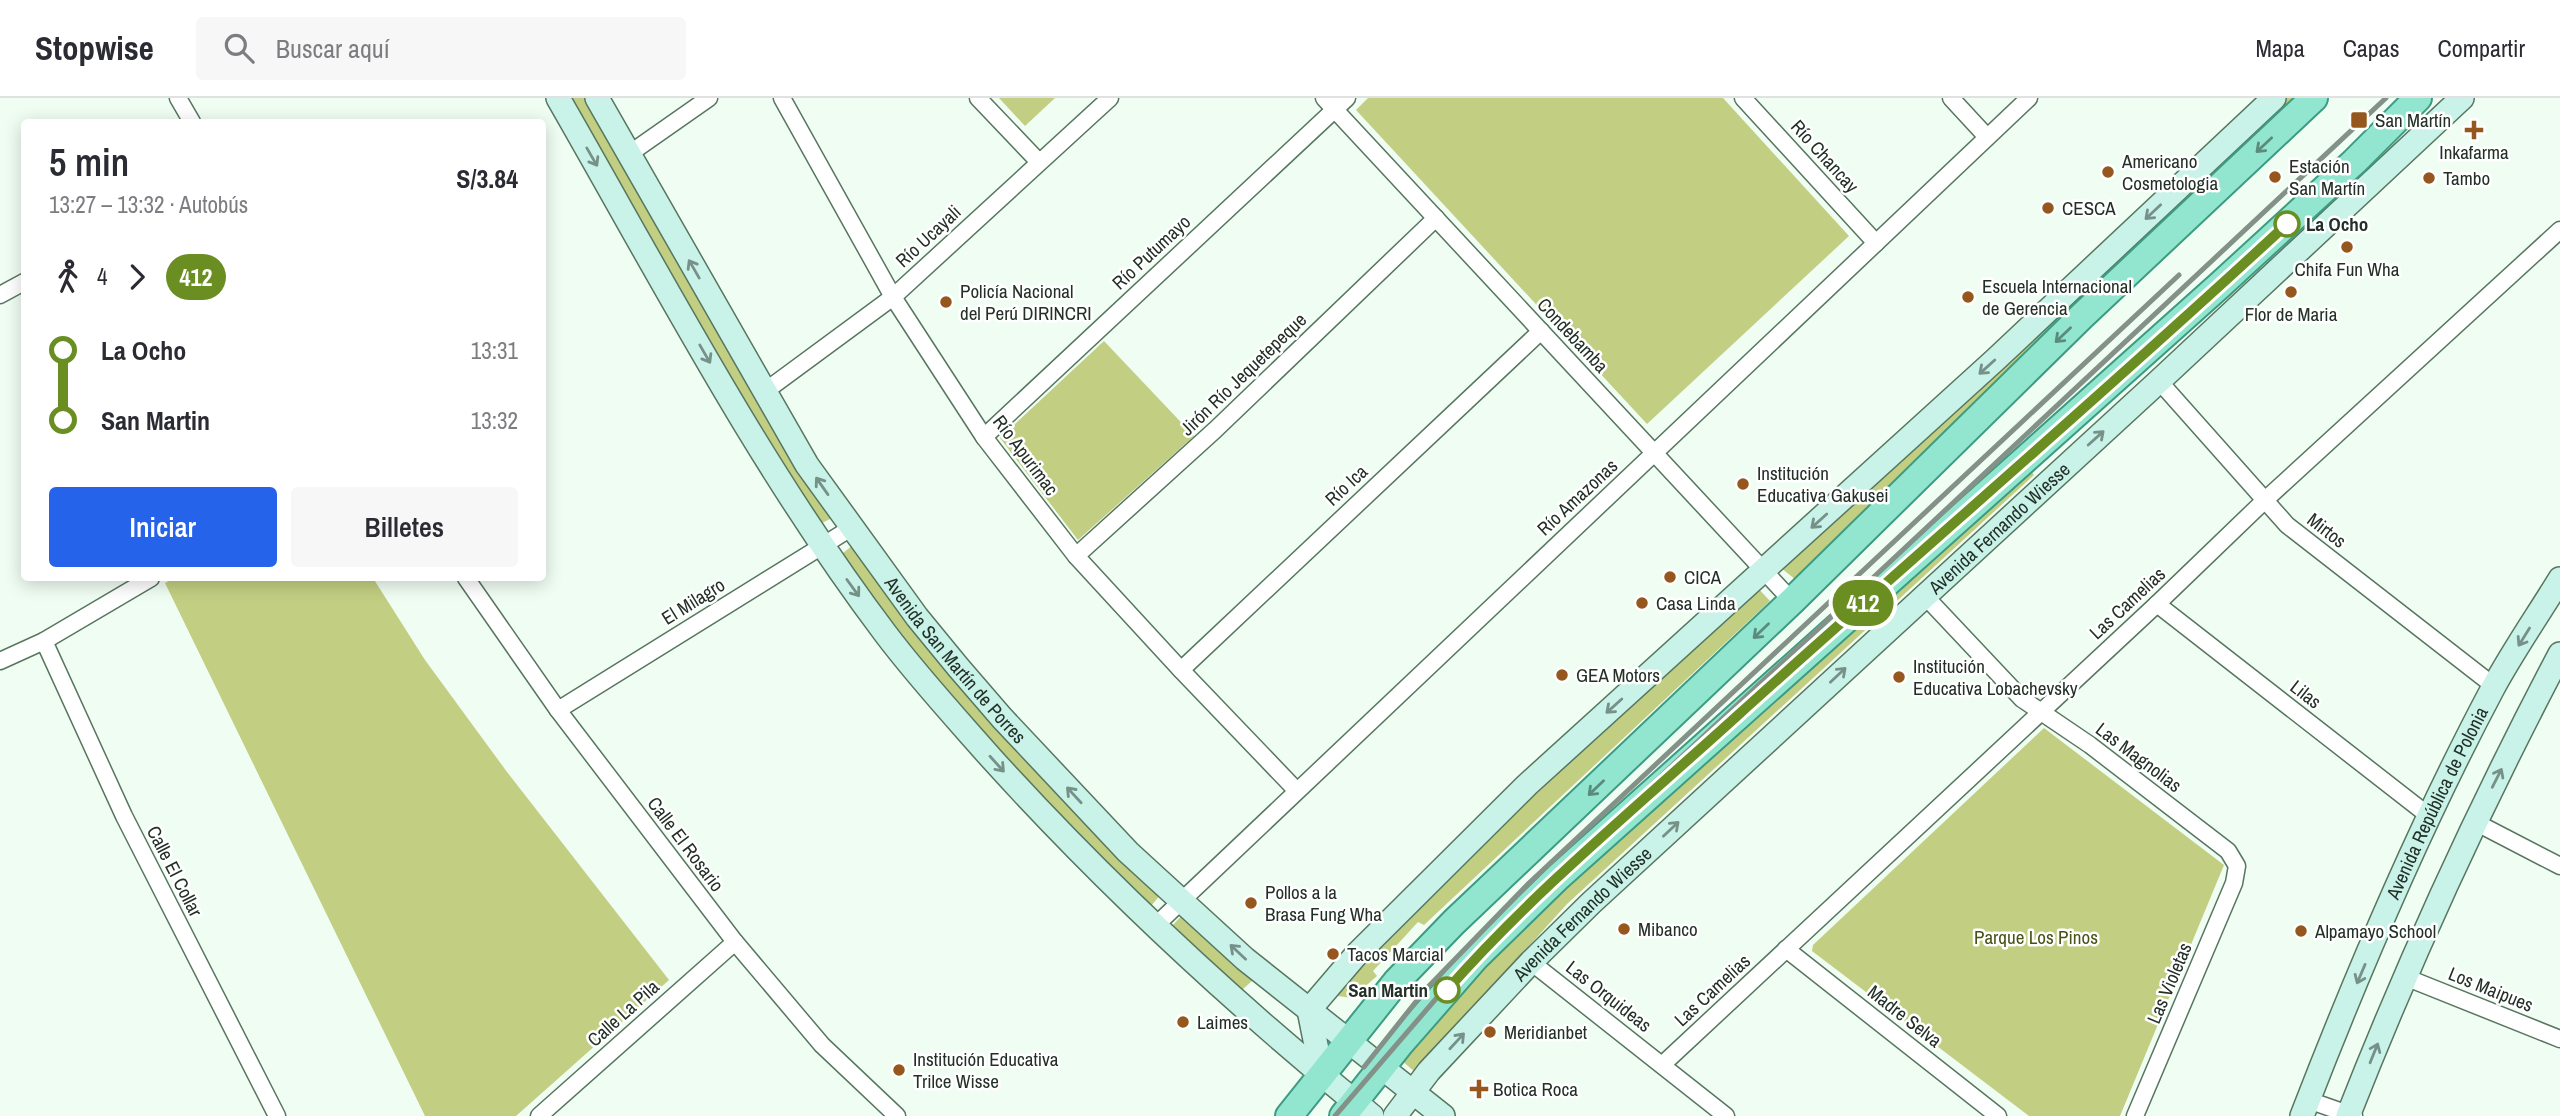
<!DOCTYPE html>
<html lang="es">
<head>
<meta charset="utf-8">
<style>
	body { margin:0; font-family:"Archivo Narrow",sans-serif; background:#f7f7f7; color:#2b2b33; height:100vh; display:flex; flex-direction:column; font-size:26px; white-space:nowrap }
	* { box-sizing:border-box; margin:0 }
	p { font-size:23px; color:#7c7c81 }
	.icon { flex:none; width:38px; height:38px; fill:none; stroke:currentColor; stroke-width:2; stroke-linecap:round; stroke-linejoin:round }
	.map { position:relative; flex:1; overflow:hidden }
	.panel { position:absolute; left:21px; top:21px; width:525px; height:462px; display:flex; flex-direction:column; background:#fff; border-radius:7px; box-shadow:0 4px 18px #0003 }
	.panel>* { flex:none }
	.badge { padding:0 14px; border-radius:23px; font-size:24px; line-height:46px }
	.map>.badge { position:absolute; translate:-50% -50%; box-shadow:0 0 0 4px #fff }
	.legs { display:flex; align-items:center; gap:10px; height:77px; padding:0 28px; font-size:23px }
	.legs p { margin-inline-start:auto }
	.overview { display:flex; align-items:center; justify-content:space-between; height:119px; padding:0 28px }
	h1 { font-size:38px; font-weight:600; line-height:52px }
	.primary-button { display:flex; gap:14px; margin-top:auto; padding:14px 28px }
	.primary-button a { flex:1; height:80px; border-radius:7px; background:#2563eb; color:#fff; font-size:28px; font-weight:600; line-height:80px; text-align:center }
	.primary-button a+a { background:#f7f7f7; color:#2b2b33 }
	ul { padding:0 28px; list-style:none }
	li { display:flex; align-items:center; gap:24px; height:70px; font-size:26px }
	li i { display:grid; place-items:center; width:10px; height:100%; margin:0 9px; background:currentColor }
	li i::after { content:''; width:18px; height:18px; margin:-9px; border:5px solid; border-radius:50%; background:#fff }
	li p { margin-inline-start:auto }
	li:first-child i { background:linear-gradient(#0000 50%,currentColor 0) }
	li:last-child i { background:linear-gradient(currentColor 50%,#0000 0) }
	header { display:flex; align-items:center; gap:42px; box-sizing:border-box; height:98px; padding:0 35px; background:#fff; border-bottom:2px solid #e1e1e2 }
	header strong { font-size:33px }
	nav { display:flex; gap:38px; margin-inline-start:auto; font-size:24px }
	.search { width:490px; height:63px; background:#f7f7f7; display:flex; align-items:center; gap:18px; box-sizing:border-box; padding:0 24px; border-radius:7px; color:#7c7c81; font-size:26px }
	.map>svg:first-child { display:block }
	.green { fill:#c2ce82 }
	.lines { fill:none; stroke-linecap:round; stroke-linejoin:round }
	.street-casing { stroke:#577660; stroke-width:19 }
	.secondary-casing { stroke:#577660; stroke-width:26 }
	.primary-casing { stroke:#3c9b81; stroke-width:30 }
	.street { stroke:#fff; stroke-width:16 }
	.secondary { stroke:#c9f2e8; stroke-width:23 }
	.primary { stroke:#92e6d0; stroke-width:26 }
	.rail { stroke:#849188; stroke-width:5 }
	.oneway { stroke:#5a8b7c }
	.oneway2 { stroke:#769188 }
	.line-1-casing { stroke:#fff; stroke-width:16 }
	.line-1 { stroke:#6b8e23; stroke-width:10 }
	.poi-dot { fill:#95571d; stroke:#fff; stroke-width:2.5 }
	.stop-1-dot { fill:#fff; stroke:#6b8e23; stroke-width:3.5 }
	.labels { text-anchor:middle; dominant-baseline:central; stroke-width:5; stroke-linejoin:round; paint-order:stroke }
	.poi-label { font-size:19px; fill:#233027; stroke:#fff; text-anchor:start }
	.street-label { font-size:19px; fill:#233027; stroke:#fff }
	.stop-label { font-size:19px; font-weight:bold; fill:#233027; stroke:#fff; text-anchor:start }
	.park-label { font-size:19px; fill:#4a5116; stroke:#fff }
</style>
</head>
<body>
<header>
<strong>Stopwise</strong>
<div class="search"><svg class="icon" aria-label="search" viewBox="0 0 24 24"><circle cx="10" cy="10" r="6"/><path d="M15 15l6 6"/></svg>Buscar aquí</div>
<nav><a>Mapa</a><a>Capas</a><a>Compartir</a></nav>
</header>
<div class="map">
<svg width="2560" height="1018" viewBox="0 0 2560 1018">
	<rect width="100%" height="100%" fill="#f0fdf3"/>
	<!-- green -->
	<g class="green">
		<path d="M567,0H588L834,419L818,427Z"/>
		<path d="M999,0H1055L1025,28Z"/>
		<path d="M1368,0H1723L1849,138L1647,326L1356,12Z"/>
		<path d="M2278,0H2300L2112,172L1796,482L1776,466Z"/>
		<path d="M1104,243L1194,338L1078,442L1000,340Z"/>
		<path d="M2028,369L2034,377L1567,806L1415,974L1401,962L1520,831Z"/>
		<path d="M853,447L1161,796L1151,808L1038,699L961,615L838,459Z"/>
		<path d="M174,480H373L425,562L507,674L669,882L516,1018H425L165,485Z"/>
		<path d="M1754,486L1770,503L1424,827L1418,824L1373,873L1377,878L1352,900L1338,898L1340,887L1475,746Z"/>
		<path d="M2044,630L2224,767L2120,1018H2029L1812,853L1813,847Z"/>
		<path d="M1184,815L1254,881L1242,892L1173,827Z"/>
	</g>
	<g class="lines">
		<!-- street casing -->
		<g class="street-casing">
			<g id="street">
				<path d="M178,0L192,24"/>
				<path d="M782,0L893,199L984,339L1076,458L1181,572L1297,693"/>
				<path d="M978,0L1039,64"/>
				<path d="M1324,0L1792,503"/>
				<path d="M1743,0L1876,145"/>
				<path d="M1951,0L1987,39"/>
				<path d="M629,56L709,0"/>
				<path d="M0,197L24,184"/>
				<path d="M2159,283L2287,427L2494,588"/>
				<path d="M764,294L893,199L1110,0"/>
				<path d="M984,339L1347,0"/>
				<path d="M1076,458L1215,332L1436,120"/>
				<path d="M466,480L558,612L735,844L822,947L897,1018"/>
				<path d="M1924,497L2022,601L2090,647L2228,753L2237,768L2234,785L2135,1018"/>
				<path d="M2157,506L2429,718"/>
				<path d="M44,543L124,718L277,1018"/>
				<path d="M0,563L44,543L151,480"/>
				<path d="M1181,572L1541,233"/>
				<path d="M558,612L851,430"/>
				<path d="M2475,724L2560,768"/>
				<path d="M1155,828L2029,0"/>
				<path d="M1786,851L1998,1018"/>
				<path d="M1531,864L1726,1018"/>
				<path d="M2405,879L2560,941"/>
				<path d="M1662,967L2157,506L2264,403L2560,132"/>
				<path d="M2308,1002L2354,1018"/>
				<path d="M539,1018L735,844"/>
			</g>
		</g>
		<!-- secondary casing -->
		<g class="secondary-casing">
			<g id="secondary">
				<path d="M558,0C662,181 759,368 885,535C918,579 956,620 992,661C1109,790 1238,909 1372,1018"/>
				<path id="s1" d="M597,0L807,367L917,519L958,569L1002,620L1128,754L1245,861L1443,1018"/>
				<path d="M1322,977L1309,912L1356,857L1527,687L1995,262L2274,0"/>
				<path id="s2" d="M1395,1018L1429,973L1531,864L1591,805L2159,283L2462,0"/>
				<path id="s3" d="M2302,1018C2358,873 2420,727 2493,590C2513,553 2538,517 2560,481"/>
				<path d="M2348,1018C2410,860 2481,706 2560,556"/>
			</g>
		</g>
		<!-- primary casing -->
		<g class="primary-casing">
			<g id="primary">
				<path d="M1289,1018L1396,884L1454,824L1792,503L2082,218L2314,0"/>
				<path d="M1343,1018L1400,946L1476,859L1558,779L2220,187L2354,64L2418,0"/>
			</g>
		</g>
		<!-- street -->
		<use href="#street" class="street"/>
		<!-- secondary -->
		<use href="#secondary" class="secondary"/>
		<!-- primary -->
		<use href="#primary" class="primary"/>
		<!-- rail -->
		<g class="rail">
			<path d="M1364,969L1426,891L1529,785L2179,177"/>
			<path d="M1335,1018L1447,888L1538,793L2386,0"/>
		</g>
	</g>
	<!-- one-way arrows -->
	<defs><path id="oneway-shaft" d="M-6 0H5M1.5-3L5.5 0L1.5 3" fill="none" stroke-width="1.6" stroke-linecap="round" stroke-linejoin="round" transform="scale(1.75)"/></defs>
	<g class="oneway">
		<use href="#oneway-shaft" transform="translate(2264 47) rotate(137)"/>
		<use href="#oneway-shaft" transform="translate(2063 237) rotate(136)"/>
		<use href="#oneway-shaft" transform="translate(1761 533) rotate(136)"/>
		<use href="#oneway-shaft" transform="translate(1596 690) rotate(136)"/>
	</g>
	<g class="oneway2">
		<use href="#oneway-shaft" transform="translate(592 59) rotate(60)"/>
		<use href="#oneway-shaft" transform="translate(2153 114) rotate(137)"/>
		<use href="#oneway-shaft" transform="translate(694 171) rotate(-120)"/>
		<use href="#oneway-shaft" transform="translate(705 256) rotate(60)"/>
		<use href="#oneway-shaft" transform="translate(1987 269) rotate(138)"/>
		<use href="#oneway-shaft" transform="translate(2096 340) rotate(-42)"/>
		<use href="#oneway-shaft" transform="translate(822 388) rotate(-125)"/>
		<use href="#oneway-shaft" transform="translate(1819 423) rotate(138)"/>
		<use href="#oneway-shaft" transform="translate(853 490) rotate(54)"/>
		<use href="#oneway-shaft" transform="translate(2524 539) rotate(122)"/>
		<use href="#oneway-shaft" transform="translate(1838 577) rotate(-43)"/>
		<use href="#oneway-shaft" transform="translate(1614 608) rotate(138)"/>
		<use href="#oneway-shaft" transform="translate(997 666) rotate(48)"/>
		<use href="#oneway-shaft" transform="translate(2497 680) rotate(-63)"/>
		<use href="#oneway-shaft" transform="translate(1074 697) rotate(-133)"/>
		<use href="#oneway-shaft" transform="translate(1671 731) rotate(-43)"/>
		<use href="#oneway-shaft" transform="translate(1238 854) rotate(-137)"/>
		<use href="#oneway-shaft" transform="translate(2361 876) rotate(113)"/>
		<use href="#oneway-shaft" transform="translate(1457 943) rotate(-47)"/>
		<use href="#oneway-shaft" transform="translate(2374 955) rotate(-68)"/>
	</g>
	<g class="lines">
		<!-- line-1 casing -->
		<g class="line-1-casing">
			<path id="line-1" d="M1447,892C1535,792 1639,707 1737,618C1920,453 2107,293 2287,126"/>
		</g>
		<!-- line-1 -->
		<use href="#line-1" class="line-1"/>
	</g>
	<!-- markers -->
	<g class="poi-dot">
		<rect x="2350" y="13" width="18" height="18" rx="3.5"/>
		<path d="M2470.5 21.5h7v7h7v7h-7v7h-7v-7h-7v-7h7z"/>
		<circle cx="2108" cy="74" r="7"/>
		<circle cx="2275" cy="79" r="7"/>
		<circle cx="2429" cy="80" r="7"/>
		<circle cx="2048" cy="110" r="7"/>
		<circle cx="2347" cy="149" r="7"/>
		<circle cx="2291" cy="194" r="7"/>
		<circle cx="1968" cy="199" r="7"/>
		<circle cx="946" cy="204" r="7"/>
		<circle cx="1743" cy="386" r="7"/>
		<circle cx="1670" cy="479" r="7"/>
		<circle cx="1642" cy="505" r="7"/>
		<circle cx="1562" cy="577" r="7"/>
		<circle cx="1899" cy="579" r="7"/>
		<circle cx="1251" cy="805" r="7"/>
		<circle cx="1624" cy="831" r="7"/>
		<circle cx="2301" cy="833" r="7"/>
		<circle cx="1333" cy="856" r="7"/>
		<circle cx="1183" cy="924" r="7"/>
		<circle cx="1490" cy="934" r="7"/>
		<circle cx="899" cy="972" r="7"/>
		<path d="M1475.5 980.5h7v7h7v7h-7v7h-7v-7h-7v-7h7z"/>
	</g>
	<g class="stop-1-dot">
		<circle cx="2287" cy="126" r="12"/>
		<circle cx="1447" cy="892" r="12"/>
	</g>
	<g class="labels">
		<!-- poi labels -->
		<g class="poi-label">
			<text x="2375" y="22">San Martín</text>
			<text x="2474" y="54" text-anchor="middle">Inkafarma</text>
			<text x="2122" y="63">Americano<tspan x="2122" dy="22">Cosmetologia</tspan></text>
			<text x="2289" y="68">Estación<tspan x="2289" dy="22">San Martín</tspan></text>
			<text x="2443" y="80">Tambo</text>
			<text x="2062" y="110">CESCA</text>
			<text x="2347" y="171" text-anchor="middle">Chifa Fun Wha</text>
			<text x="1982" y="188">Escuela Internacional<tspan x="1982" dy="22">de Gerencia</tspan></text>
			<text x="960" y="193">Policía Nacional<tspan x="960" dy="22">del Perú DIRINCRI</tspan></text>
			<text x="2291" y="216" text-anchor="middle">Flor de Maria</text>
			<text x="1757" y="375">Institución<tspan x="1757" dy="22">Educativa Gakusei</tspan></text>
			<text x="1684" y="479">CICA</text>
			<text x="1656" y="505">Casa Linda</text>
			<text x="1913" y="568">Institución<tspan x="1913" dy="22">Educativa Lobachevsky</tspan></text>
			<text x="1576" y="577">GEA Motors</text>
			<text x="1265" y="794">Pollos a la<tspan x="1265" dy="22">Brasa Fung Wha</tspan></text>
			<text x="1638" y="831">Mibanco</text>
			<text x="2315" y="833">Alpamayo School</text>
			<text x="1347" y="856">Tacos Marcial</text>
			<text x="1197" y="924">Laimes</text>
			<text x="1504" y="934">Meridianbet</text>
			<text x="913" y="961">Institución Educativa<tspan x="913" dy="22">Trilce Wisse</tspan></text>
			<text x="1493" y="991">Botica Roca</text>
		</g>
		<!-- street labels -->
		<g class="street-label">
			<text transform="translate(1825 58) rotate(48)">Río Chancay</text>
			<text transform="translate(928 138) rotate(-43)">Río Ucayali</text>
			<text transform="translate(1151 154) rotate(-43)">Río Putumayo</text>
			<text transform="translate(1573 237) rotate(47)">Condebamba</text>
			<text transform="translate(1243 276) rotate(-44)">Jirón Río Jequetepeque</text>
			<text transform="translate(1026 357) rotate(53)">Río Apurimac</text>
			<text transform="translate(1346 387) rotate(-43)">Río Ica</text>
			<text transform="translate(1577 399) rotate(-43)">Río Amazonas</text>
			<text stroke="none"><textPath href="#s2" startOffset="844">Avenida Fernando Wiesse</textPath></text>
			<text transform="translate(2327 432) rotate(38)">Mirtos</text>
			<text transform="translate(693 503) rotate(-32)">El Milagro</text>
			<text transform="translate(2127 505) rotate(-43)">Las Camelias</text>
			<text stroke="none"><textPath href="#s1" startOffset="668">Avenida San Martín de Porres</textPath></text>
			<text transform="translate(2306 596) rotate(38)">Lilas</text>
			<text transform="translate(2139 659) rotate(37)">Las Magnolias</text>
			<text stroke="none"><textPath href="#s3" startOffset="341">Avenida República de Polonia</textPath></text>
			<text transform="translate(686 746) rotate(53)">Calle El Rosario</text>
			<text transform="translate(175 773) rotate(63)">Calle El Collar</text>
			<text stroke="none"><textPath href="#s2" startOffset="276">Avenida Fernando Wiesse</textPath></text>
			<text transform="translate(2169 885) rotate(-67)">Las Violetas</text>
			<text transform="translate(2491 891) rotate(22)">Los Maipues</text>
			<text transform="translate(1712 892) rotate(-43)">Las Camelias</text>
			<text transform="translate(1609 898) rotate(38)">Las Orquideas</text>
			<text transform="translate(623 915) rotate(-42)">Calle La Pila</text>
			<text transform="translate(1905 918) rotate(38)">Madre Selva</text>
		</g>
		<!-- stop labels -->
		<g class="stop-label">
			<text x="2306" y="126">La Ocho</text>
			<text x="1428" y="892" text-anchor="end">San Martin</text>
		</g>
		<!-- park labels -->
		<g class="park-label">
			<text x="2036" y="839">Parque Los Pinos</text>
		</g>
	</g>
</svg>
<b class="badge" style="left:1863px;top:505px;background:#6b8e23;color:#fff">412</b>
<section class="panel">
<div class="overview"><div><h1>5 min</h1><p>13:27 – 13:32 · Autobús</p></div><b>S/3.84</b></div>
<div class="legs"><svg class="icon" aria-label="walk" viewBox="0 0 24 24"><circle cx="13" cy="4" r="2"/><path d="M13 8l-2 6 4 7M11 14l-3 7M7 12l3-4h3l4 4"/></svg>4<svg class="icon" aria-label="forward" viewBox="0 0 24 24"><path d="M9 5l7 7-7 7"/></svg><b class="badge" style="background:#6b8e23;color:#fff">412</b></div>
<ul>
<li><i style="color:#6b8e23"></i><b>La Ocho</b><p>13:31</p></li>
<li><i style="color:#6b8e23"></i><b>San Martin</b><p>13:32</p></li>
</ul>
<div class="primary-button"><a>Iniciar</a><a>Billetes</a></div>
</section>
</div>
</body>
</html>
